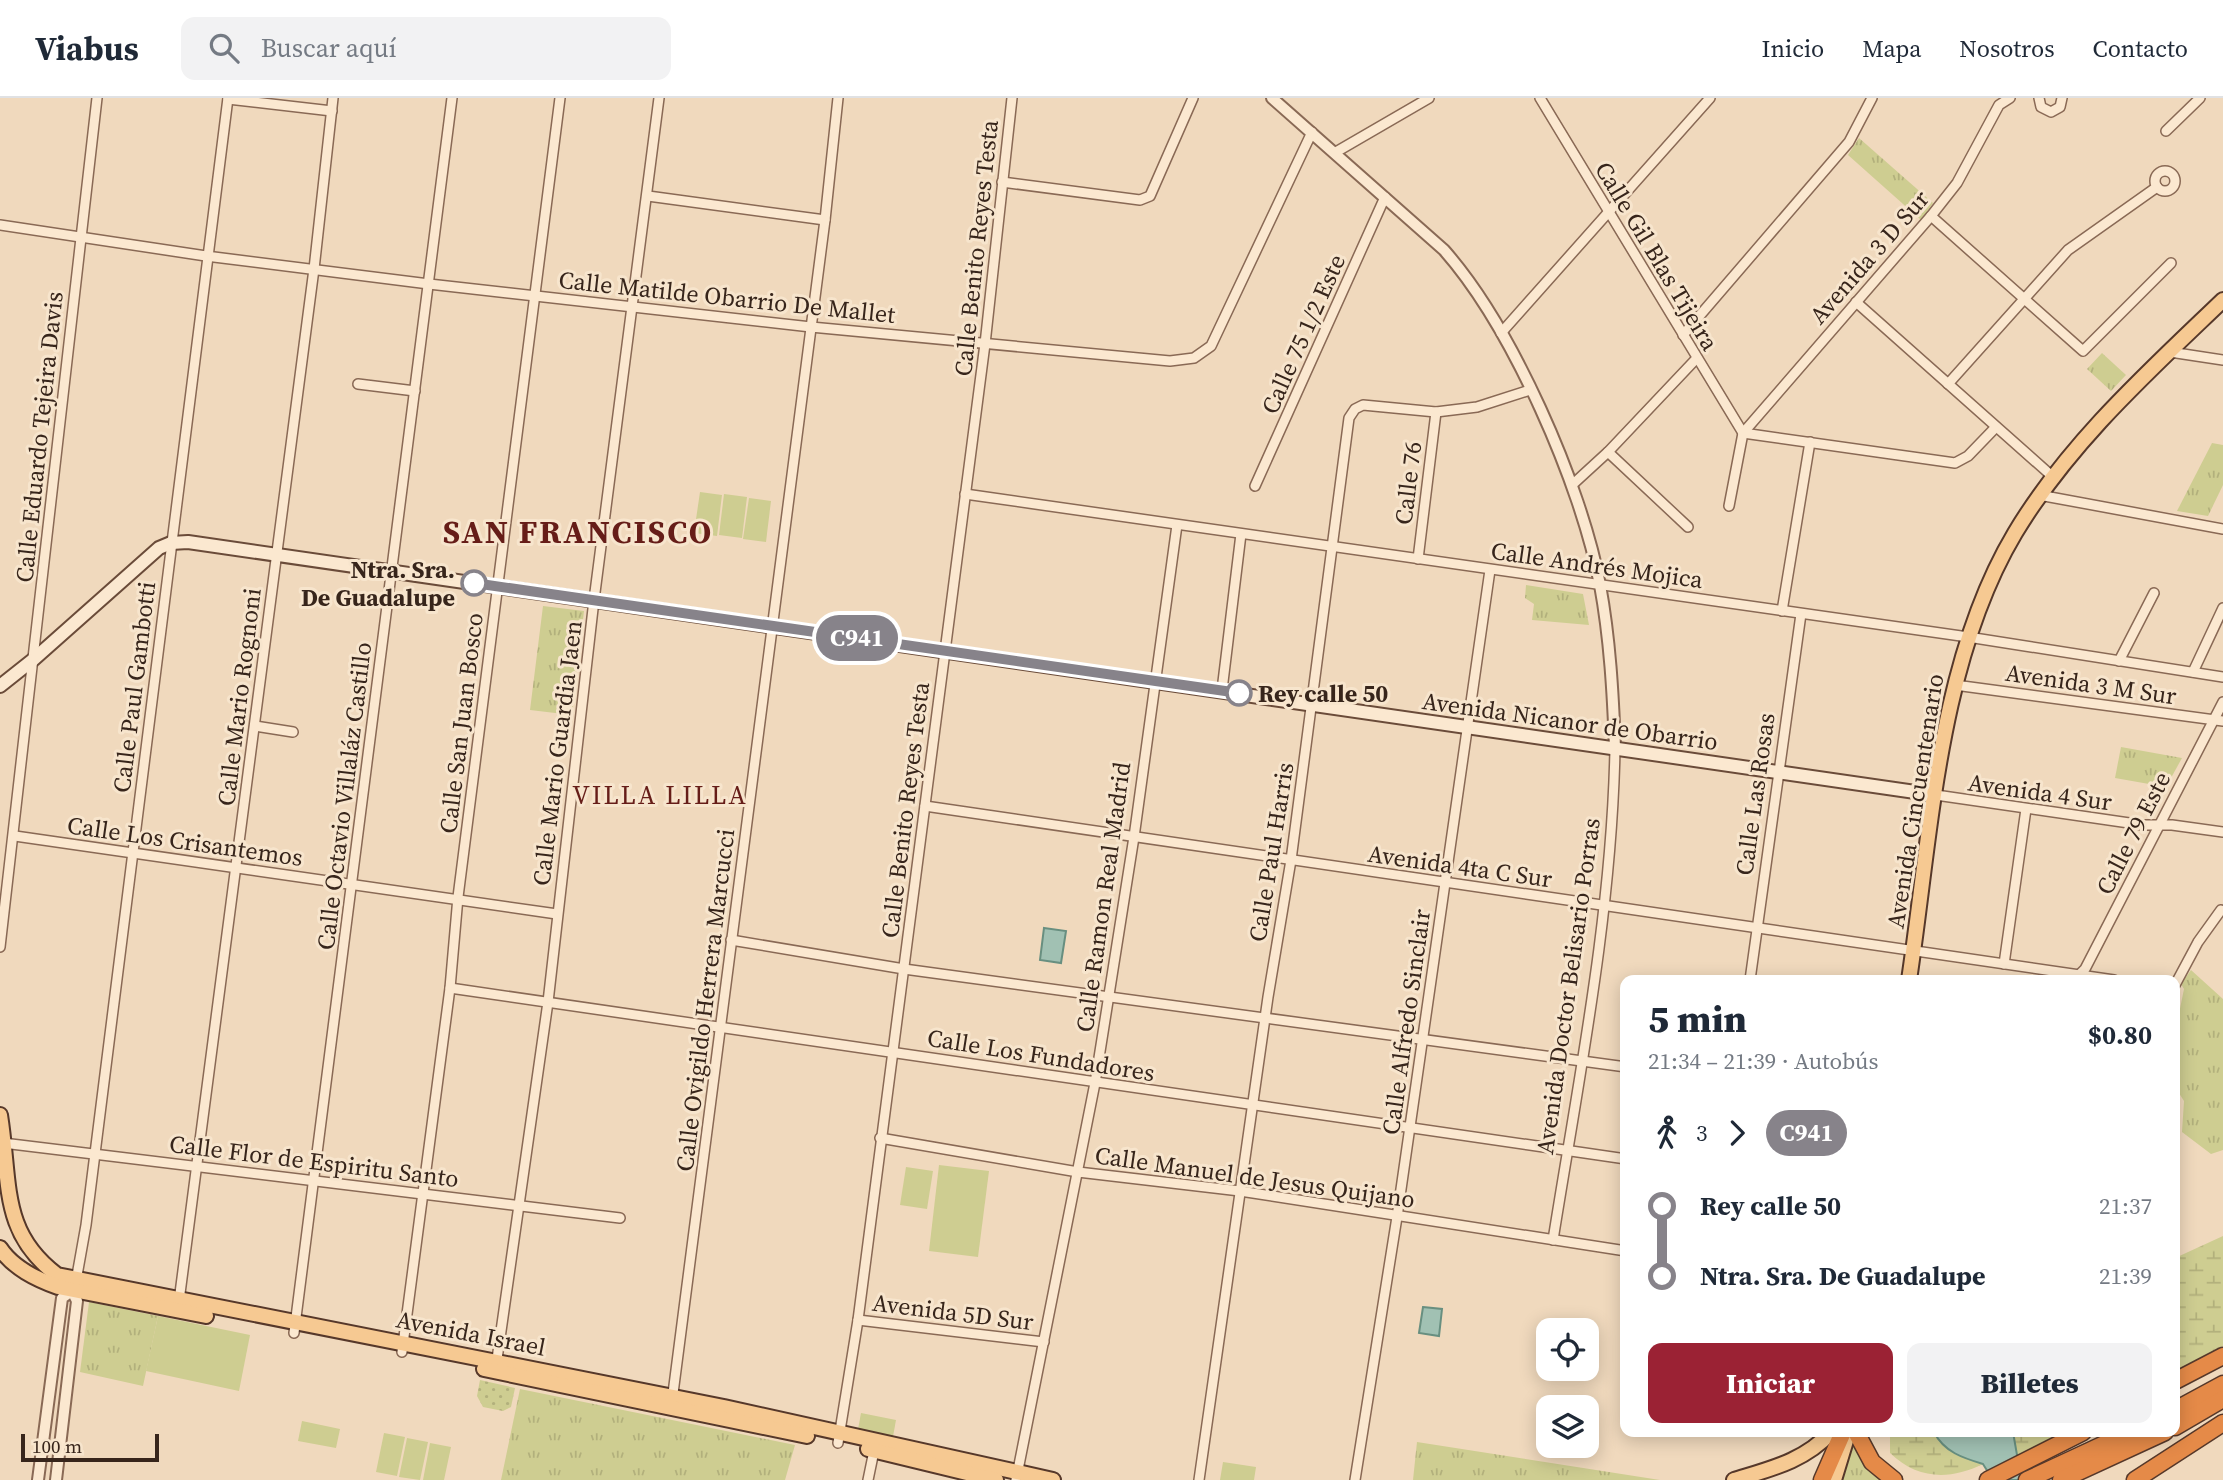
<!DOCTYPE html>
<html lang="es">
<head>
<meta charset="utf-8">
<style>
	body { margin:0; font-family:"Source Serif 4",serif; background:#f2f2f3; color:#1f2937; height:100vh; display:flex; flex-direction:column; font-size:26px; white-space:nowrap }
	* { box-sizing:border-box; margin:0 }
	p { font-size:23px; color:#747a83 }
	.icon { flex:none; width:38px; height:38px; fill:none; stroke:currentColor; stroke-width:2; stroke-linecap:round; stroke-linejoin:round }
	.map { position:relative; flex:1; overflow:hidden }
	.details { position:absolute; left:1620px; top:877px; width:560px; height:462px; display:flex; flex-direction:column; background:#fff; border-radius:14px; box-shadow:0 4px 18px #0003 }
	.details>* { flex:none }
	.badge { padding:0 14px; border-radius:23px; font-size:24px; line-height:46px }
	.tools { position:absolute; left:1536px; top:1220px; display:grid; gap:14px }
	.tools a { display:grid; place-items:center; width:63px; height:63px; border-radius:14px; background:#fff; box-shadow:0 4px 18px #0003; font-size:35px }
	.scale { position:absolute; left:21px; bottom:18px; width:138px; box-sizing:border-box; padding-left:7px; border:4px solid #37251b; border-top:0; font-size:19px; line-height:24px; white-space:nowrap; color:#37251b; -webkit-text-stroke:5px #f7e5cd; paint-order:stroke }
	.map>.badge { position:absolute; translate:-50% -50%; box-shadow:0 0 0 4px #fff }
	.legs { display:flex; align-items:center; gap:10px; height:77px; padding:0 28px; font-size:23px }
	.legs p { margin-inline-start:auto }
	.headline { display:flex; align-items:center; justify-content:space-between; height:119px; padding:0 28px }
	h1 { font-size:38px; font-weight:800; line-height:52px }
	.cta { display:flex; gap:14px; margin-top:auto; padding:14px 28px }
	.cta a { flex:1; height:80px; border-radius:14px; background:#9b2234; color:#fff; font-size:28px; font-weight:800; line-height:80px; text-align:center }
	.cta a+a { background:#f2f2f3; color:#1f2937 }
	ul { padding:0 28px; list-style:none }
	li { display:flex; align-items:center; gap:24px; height:70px; font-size:26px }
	li i { display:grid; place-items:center; width:10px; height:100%; margin:0 9px; background:currentColor }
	li i::after { content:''; width:18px; height:18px; margin:-9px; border:5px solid; border-radius:50%; background:#fff }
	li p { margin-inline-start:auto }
	li:first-child i { background:linear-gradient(#0000 50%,currentColor 0) }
	li:last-child i { background:linear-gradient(currentColor 50%,#0000 0) }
	header { display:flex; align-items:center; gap:42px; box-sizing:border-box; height:98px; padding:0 35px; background:#fff; border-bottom:2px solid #e0e1e3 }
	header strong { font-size:33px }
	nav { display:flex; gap:38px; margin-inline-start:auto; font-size:24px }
	.search { width:490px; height:63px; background:#f2f2f3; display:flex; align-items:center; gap:18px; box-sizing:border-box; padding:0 24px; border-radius:14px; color:#747a83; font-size:26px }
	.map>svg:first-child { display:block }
	.grass { fill:url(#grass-tufts) }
	.wetland { fill:url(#wetland-marsh) }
	.garden { fill:url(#garden-dots) }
	.pitch { fill:#cecd91 }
	.water { fill:#a1c1b3; stroke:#688f80; stroke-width:2 }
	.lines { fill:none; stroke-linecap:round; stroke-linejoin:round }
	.minor-casing { stroke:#896955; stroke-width:12 }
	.tertiary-casing { stroke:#896955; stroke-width:14 }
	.secondary-casing { stroke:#6a4b39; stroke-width:16 }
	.primary-casing { stroke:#56382a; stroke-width:18 }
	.motorway-casing { stroke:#56382a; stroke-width:19 }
	.minor { stroke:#fbe8d0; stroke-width:9 }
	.tertiary { stroke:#fbe8d0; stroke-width:10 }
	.secondary { stroke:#fbe8d0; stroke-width:12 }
	.primary { stroke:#f6c992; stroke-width:14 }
	.motorway { stroke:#e58a48; stroke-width:16 }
	.line-1-casing { stroke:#fff; stroke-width:16 }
	.line-1 { stroke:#87838a; stroke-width:10 }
	.stop-1-dot { fill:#fff; stroke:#87838a; stroke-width:3.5 }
	.labels { text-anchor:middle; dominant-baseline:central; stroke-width:6; stroke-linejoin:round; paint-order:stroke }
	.street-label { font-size:24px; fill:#37251b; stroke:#f7e5cd }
	.stop-label { font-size:24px; font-weight:bold; fill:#37251b; stroke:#f7e5cd; text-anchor:end }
	.neighbourhood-label { font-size:26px; letter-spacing:2px; fill:#661d18; stroke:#f7e5cd }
	.district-label { font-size:32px; font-weight:bold; letter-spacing:2px; fill:#661d18; stroke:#f7e5cd }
</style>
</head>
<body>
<header>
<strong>Viabus</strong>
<div class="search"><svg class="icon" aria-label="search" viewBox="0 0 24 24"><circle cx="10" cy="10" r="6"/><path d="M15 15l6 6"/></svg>Buscar aquí</div>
<nav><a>Inicio</a><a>Mapa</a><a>Nosotros</a><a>Contacto</a></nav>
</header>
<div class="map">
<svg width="2223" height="1382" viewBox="0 0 2223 1382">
	<defs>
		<pattern id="grass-tufts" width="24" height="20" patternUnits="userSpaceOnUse" patternTransform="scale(1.75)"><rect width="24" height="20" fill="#cecd91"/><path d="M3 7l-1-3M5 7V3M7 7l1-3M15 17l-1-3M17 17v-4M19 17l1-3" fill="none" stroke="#b2b07c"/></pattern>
		<pattern id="wetland-marsh" width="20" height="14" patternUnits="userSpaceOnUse" patternTransform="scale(1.75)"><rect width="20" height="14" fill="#cecd91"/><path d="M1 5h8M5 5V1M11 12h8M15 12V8" fill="none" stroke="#b2b07c"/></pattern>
		<pattern id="garden-dots" width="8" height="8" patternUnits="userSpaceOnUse" patternTransform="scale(1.75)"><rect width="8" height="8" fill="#cecd91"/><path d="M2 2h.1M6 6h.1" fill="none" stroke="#b2b07c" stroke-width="1.8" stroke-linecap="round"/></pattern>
	</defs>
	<rect width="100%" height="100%" fill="#f0d9bd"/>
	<!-- grass -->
	<g class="grass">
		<path d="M1859,40L1933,105L1921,122L1848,57Z"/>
		<path d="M2102,255L2126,277L2111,293L2087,271Z"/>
		<path d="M2212,345L2223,347V387L2208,418L2177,413Z"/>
		<path d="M1526,487L1583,496L1589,527L1532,522L1534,506L1525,500Z"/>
		<path d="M543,508L584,513L572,617L530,612Z"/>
		<path d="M2121,649L2182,660L2166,689L2115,680Z"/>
		<path d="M2191,872L2223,901V1052L2211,1056L2182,1034L2184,1003L2175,989V935L2184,891L2181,886Z"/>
		<path d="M89,1204L158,1218L143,1288L80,1274Z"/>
		<path d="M520,1291L795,1347L785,1382H501Z"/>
		<path d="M1853,1341L1884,1382H1841Z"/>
		<path d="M1417,1344L1660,1382H1413Z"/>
	</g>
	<!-- wetland -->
	<g class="wetland">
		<path d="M2223,1138V1248L2175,1273V1160Z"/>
		<path d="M1890,1334H1934C1944,1354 1963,1360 1983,1366C1950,1382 1918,1382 1890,1355Z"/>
		<path d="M2013,1334H2064L2017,1357Z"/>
	</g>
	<!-- garden -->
	<path class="garden" d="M480,1282L515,1290L511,1309L503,1313L483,1309L477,1298Z"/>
	<!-- pitch -->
	<g class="pitch">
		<path d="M700,394L722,397L717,438L694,435Z"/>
		<path d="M724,396L747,399L742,440L719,437Z"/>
		<path d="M749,400L771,403L766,444L743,441Z"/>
		<path d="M939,1067L989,1073L978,1159L929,1153Z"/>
		<path d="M906,1069L933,1073L927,1111L900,1107Z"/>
		<path d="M158,1218L250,1237L239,1293L146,1273Z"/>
		<path d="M861,1315L896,1322L892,1344L857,1337Z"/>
		<path d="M302,1323L340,1331L336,1350L298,1343Z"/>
		<path d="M384,1335L405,1339L397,1378L376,1374Z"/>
		<path d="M407,1340L428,1344L420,1382L399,1379Z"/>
		<path d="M430,1345L451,1349L444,1382H423Z"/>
		<path d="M1223,1364L1256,1369L1254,1382H1220Z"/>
	</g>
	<!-- water -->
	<g class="water">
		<path d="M1044,830L1066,833L1061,865L1040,862Z"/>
		<path d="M1423,1209L1442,1211L1439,1238L1419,1235Z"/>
		<path d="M1934,1334H2013L2017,1357L2032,1382H1993L1983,1366C1963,1360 1944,1354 1934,1334Z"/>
	</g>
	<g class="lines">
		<!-- minor casing -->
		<g class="minor-casing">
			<g id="minor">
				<path d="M1540,0L1743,335"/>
				<path d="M2039,0L2041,9L2051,14L2060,9L2062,0"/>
				<path d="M228,1L332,13"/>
				<path d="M2166,33L2200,0"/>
				<path d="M1336,54L1429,0"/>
				<circle cx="2165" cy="83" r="10"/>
				<path d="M1002,84L1140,102L1150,98L1193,0"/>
				<path d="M648,98L825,122"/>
				<path d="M1931,118L2083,253L2171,165"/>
				<path d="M0,127L206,158L429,186L811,229L1170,263L1194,260L1211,248L1312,34"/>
				<path d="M1856,204L2053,379"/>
				<path d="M1501,235L1710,0"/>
				<path d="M1683,237L1849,44L1872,0"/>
				<path d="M2170,254L2223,262"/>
				<path d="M358,286L415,293"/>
				<path d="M1948,286L2068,152L2157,89"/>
				<path d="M1743,335L1931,118L1957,85L1999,7L2010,0"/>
				<path d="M1743,335L1955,365L1968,358L1996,329"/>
				<path d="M1608,354L1688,429"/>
				<path d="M1572,387L1608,354L1696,261"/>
				<path d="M1255,388L1385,99"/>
				<path d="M965,396L1968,539L2223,579"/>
				<path d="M2039,397L2223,431"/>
				<path d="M1729,408L1743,335"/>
				<path d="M1418,461L1436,314"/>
				<path d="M1782,513L1810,344"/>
				<path d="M2119,563L2154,495"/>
				<path d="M2193,574L2223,510"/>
				<path d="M1955,587L2223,623"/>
				<path d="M1222,592L1241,436"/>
				<path d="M255,628L293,634"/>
				<path d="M1936,697L2143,727H2172L2223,734"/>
				<path d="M925,708L2114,882"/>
				<path d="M15,738L557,816"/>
				<path d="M731,842L904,871L1626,969"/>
				<path d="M0,849L97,0"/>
				<path d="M2004,866L2026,711"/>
				<path d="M2076,880L2085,871L2223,604"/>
				<path d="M1750,882L1801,516"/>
				<path d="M2175,887L2198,844L2221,812"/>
				<path d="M450,890L1626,1061"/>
				<path d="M880,1040L1078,1074L1240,1093L1626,1153"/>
				<path d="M3,1045L620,1120"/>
				<path d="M1553,1142C1579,979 1612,815 1615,650"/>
				<path d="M76,1183L86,1127L228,0"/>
				<path d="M179,1203L314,171L333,0"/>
				<path d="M858,1222L1044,1244"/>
				<path d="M294,1235L452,0"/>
				<path d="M402,1254L450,890L458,799L560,0"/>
				<path d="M496,1268L548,904L594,502L659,0"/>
				<path d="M672,1303L825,122L838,0"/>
				<path d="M838,1345L858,1222L985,246L1012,0"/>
				<path d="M868,1382L875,1348"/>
				<path d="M1016,1382L1095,985L1134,739L1177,427"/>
				<path d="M1199,1382L1268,899L1291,762L1349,320L1355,311L1363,307L1436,314L1477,309L1530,292"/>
				<path d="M1355,1382L1397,1119L1490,472"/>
			</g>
		</g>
		<!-- tertiary casing -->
		<g class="tertiary-casing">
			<g id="tertiary">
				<path d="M1272,0L1444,152C1512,229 1581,386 1600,487C1610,541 1613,596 1615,650"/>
				<path d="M38,1382L62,1200L72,1193"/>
				<path d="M56,1382L77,1203L72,1193L74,1188"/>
			</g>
		</g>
		<!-- secondary casing -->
		<g class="secondary-casing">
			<path id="secondary" d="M0,588L34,561L159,450L171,445L188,444L1936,697"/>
		</g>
		<!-- primary casing -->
		<g class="primary-casing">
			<g id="primary">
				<path d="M1909,882C1931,736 1938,564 2015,435C2069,345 2148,274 2223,202"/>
				<path d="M0,1017C11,1086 0,1134 57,1177L724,1309L1053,1382"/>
				<path d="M0,1150C13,1170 36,1181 58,1189L206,1218"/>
				<path d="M484,1271L807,1338"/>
				<path d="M868,1351L996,1382"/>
				<path d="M1734,1382C1770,1371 1805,1363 1831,1334"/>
				<path d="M1834,1382L1848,1336"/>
			</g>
		</g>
		<!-- motorway casing -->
		<g class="motorway-casing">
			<g id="motorway">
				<path d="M2175,1283L2223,1258"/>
				<path d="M2175,1312L2223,1286"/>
				<path d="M2175,1329L2223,1301"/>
				<path d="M1856,1334L1872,1364L1894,1382"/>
				<path d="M1822,1382L1843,1334"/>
				<path d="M1988,1382L2083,1334"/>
				<path d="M2027,1382L2130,1334"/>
				<path d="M2061,1382L2165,1334"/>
				<path d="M2135,1382L2223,1325"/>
			</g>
		</g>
		<!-- minor -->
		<use href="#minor" class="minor"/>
		<!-- tertiary -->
		<use href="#tertiary" class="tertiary"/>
		<!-- secondary -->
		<use href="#secondary" class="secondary"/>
		<!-- primary -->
		<use href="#primary" class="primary"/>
		<!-- motorway -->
		<use href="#motorway" class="motorway"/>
	</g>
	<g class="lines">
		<!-- line-1 casing -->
		<g class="line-1-casing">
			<path id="line-1" d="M474,485L1239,595"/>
		</g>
		<!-- line-1 -->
		<use href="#line-1" class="line-1"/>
	</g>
	<!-- markers -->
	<g class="stop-1-dot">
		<circle cx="474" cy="485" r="12"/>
		<circle cx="1239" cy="595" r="12"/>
	</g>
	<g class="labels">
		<!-- street labels -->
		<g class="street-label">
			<text transform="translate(976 150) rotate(-84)">Calle Benito Reyes Testa</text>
			<text transform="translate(1657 158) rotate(59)">Calle Gil Blas Tijeira</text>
			<text transform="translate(1869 159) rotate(-49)">Avenida 3 D Sur</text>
			<text transform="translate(727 199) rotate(6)">Calle Matilde Obarrio De Mallet</text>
			<text transform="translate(1303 236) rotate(-66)">Calle 75 1/2 Este</text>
			<text transform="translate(39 339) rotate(-84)">Calle Eduardo Tejeira Davis</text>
			<text transform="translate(1408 385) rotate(-83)">Calle 76</text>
			<text transform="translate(1597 467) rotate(8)">Calle Andrés Mojica</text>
			<text transform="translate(2091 586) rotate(8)">Avenida 3 M Sur</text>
			<text transform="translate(134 589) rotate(-83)">Calle Paul Gambotti</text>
			<text transform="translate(239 599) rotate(-83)">Calle Mario Rognoni</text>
			<text transform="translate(1570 623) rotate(8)">Avenida Nicanor de Obarrio</text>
			<text transform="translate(461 625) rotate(-83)">Calle San Juan Bosco</text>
			<text transform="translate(557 655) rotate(-83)">Calle Mario Guardia Jaen</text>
			<text transform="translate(2040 694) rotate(8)">Avenida 4 Sur</text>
			<text transform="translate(1755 696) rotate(-82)">Calle Las Rosas</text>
			<text transform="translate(344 698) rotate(-83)">Calle Octavio Villaláz Castillo</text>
			<text transform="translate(1915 703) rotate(-81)">Avenida Cincuentenario</text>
			<text transform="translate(905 712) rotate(-83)">Calle Benito Reyes Testa</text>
			<text transform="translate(2133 735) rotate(-63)">Calle 79 Este</text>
			<text transform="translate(185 743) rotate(8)">Calle Los Crisantemos</text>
			<text transform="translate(1271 754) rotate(-81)">Calle Paul Harris</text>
			<text transform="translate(1460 768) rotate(8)">Avenida 4ta C Sur</text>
			<text transform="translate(1103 799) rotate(-82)">Calle Ramon Real Madrid</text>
			<text transform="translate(1568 888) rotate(-82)">Avenida Doctor Belisario Porras</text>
			<text transform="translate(705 902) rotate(-83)">Calle Ovigildo Herrera Marcucci</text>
			<text transform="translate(1406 924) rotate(-82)">Calle Alfredo Sinclair</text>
			<text transform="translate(1041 957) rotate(9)">Calle Los Fundadores</text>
			<text transform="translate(314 1063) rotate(7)">Calle Flor de Espiritu Santo</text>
			<text transform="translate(1255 1079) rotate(8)">Calle Manuel de Jesus Quijano</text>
			<text transform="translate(953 1214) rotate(7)">Avenida 5D Sur</text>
			<text transform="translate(471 1235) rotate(11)">Avenida Israel</text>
		</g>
		<!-- stop labels -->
		<g class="stop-label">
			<text x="455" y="471">Ntra. Sra.<tspan x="455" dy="28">De Guadalupe</tspan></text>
			<text x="1258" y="595" text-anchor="start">Rey calle 50</text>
		</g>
		<!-- neighbourhood labels -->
		<g class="neighbourhood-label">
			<text x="660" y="697">VILLA LILLA</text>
		</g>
		<!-- district labels -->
		<g class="district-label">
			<text x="578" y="434">SAN FRANCISCO</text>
		</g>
	</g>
</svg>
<div class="tools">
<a><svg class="icon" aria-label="locate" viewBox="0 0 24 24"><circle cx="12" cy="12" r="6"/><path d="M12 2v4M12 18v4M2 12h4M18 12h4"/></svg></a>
<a><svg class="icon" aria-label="layers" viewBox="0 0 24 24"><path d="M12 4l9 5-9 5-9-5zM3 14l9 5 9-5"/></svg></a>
</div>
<div class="scale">100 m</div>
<b class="badge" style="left:857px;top:540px;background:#87838a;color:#fff">C941</b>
<section class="details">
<div class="headline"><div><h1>5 min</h1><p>21:34 – 21:39 · Autobús</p></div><b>$0.80</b></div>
<div class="legs"><svg class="icon" aria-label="walk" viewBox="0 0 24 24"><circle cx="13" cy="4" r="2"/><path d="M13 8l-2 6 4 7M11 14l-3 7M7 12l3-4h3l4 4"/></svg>3<svg class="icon" aria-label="forward" viewBox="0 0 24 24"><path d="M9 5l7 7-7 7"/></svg><b class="badge" style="background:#87838a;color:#fff">C941</b></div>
<ul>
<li><i style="color:#87838a"></i><b>Rey calle 50</b><p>21:37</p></li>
<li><i style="color:#87838a"></i><b>Ntra. Sra. De Guadalupe</b><p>21:39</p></li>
</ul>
<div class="cta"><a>Iniciar</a><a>Billetes</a></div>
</section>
</div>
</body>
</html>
